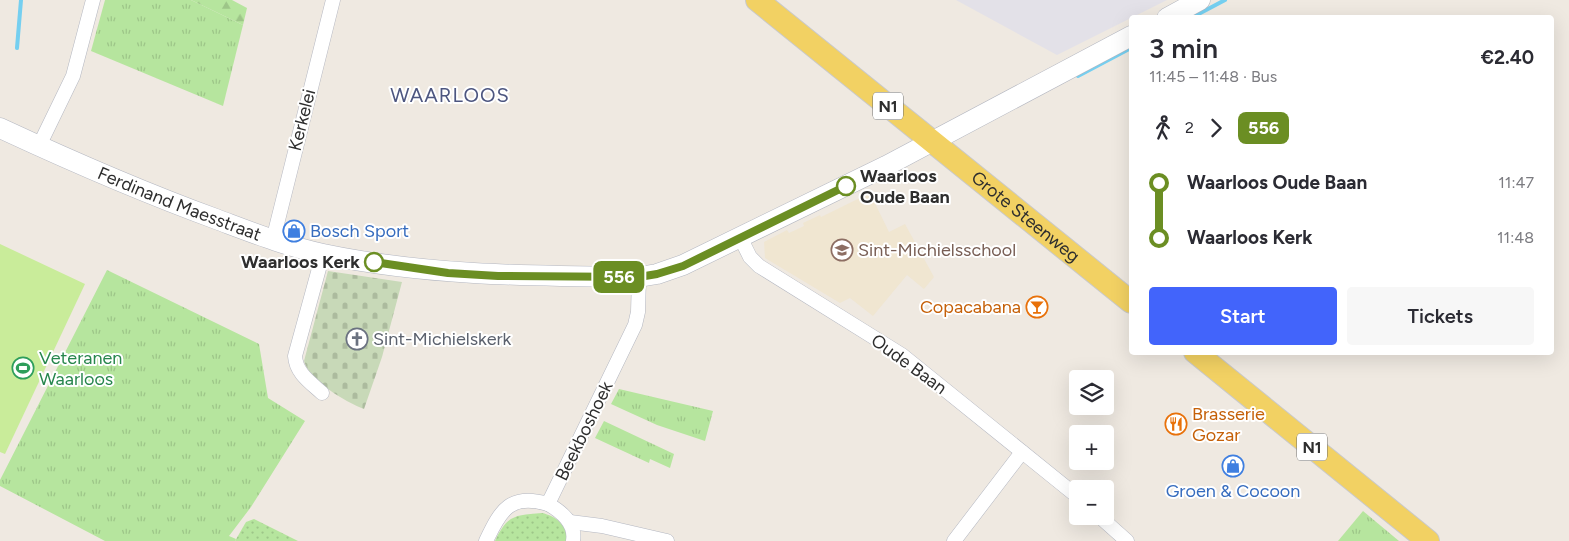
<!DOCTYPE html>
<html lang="en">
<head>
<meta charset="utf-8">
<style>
	body { margin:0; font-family:Figtree,sans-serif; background:#f7f7f7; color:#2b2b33; height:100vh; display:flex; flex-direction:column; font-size:19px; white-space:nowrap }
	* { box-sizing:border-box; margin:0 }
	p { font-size:16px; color:#7c7c81 }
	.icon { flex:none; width:28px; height:28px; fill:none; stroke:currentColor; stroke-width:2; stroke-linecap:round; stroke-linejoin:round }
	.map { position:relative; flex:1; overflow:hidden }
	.sheet { position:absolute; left:1129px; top:15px; width:425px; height:340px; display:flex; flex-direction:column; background:#fff; border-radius:5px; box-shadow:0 5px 20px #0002 }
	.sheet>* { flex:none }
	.badge { padding:0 10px; border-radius:8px; font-size:18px; line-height:32px }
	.buttons { position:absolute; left:1069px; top:370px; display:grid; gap:10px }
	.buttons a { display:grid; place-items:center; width:45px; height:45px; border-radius:5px; background:#fff; box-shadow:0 5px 20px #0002; font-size:25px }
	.map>.badge { position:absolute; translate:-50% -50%; box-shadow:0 0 0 2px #fff }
	.legs { display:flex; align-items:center; gap:8px; height:55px; padding:0 20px; font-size:16px }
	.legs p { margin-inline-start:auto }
	.headline { display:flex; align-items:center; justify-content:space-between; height:85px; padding:0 20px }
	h1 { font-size:28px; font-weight:600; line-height:38px }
	.button { display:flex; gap:10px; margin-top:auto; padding:10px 20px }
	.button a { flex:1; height:58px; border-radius:5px; background:#4264fb; color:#fff; font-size:20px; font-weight:600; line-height:58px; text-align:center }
	.button a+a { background:#f7f7f7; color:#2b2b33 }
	ul { padding:0 20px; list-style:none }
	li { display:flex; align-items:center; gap:18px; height:55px; font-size:19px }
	li i { display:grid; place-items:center; width:8px; height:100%; margin:0 6px; background:currentColor }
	li i::after { content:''; width:12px; height:12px; margin:-6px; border:4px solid; border-radius:50%; background:#fff }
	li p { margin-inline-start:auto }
	li:first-child i { background:linear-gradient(#0000 50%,currentColor 0) }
	li:last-child i { background:linear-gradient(currentColor 50%,#0000 0) }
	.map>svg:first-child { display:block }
	.industrial { fill:#e3e1e8 }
	.education { fill:#f0e6d1 }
	.grass { fill:url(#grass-tufts) }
	.forest { fill:url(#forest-firs) }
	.cemetery { fill:url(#cemetery-stones) }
	.park { fill:url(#park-dots) }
	.pitch { fill:#c9ec9a }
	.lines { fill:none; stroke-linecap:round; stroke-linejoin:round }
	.stream { stroke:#75cff0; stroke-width:4 }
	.street-casing { stroke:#b4b7c1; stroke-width:15 }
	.secondary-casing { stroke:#b4b7c1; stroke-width:21 }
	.primary-casing { stroke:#c9c9c9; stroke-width:24 }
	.street { stroke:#fff; stroke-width:14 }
	.secondary { stroke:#fff; stroke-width:20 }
	.primary { stroke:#f2d163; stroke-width:22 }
	.line-1-casing { stroke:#fff; stroke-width:11 }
	.line-1 { stroke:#6b8e23; stroke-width:8 }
	.stop-1-dot { fill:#fff; stroke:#6b8e23; stroke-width:2.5 }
	.labels { text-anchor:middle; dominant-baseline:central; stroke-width:4; stroke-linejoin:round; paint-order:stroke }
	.shield { fill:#fff; stroke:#6d6d6d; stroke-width:1 }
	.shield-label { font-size:16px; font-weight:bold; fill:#2e2e2e }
	.street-label { font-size:18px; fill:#2e2e2e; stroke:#fff }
	.stop-label { font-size:18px; font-weight:bold; fill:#2e2e2e; stroke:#fff; text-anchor:start }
	.shop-label { font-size:18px; fill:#366cbe; stroke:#fff; text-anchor:start }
	.education-label { font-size:18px; fill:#785e54; stroke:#fff; text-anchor:start }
	.food-label { font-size:18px; fill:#c56008; stroke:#fff; text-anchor:end }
	.worship-label { font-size:18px; fill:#5b616d; stroke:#fff; text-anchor:start }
	.leisure-label { font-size:18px; fill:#27864d; stroke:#fff; text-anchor:start }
	.quarter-label { font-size:20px; letter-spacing:1px; fill:#4d5680; stroke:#fff }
</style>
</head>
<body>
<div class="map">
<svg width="1569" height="541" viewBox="0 0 1569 541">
	<defs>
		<pattern id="grass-tufts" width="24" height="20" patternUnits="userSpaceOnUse" patternTransform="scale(1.25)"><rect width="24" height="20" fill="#b6e59e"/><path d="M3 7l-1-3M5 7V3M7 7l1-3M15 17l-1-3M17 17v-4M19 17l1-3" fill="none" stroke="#9dc588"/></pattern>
		<pattern id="forest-firs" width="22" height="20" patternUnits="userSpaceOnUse" patternTransform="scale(1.25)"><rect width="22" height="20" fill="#b6e59e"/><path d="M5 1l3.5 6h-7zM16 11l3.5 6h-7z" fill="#9dc588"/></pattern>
		<pattern id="cemetery-stones" width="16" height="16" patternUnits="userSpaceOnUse" patternTransform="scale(1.25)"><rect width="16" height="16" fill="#c8d9b8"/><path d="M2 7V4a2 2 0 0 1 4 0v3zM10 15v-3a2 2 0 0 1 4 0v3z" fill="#acbb9e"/></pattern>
		<pattern id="park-dots" width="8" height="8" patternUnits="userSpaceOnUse" patternTransform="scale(1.25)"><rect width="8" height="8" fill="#b6e59e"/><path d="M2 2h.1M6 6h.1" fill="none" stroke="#9dc588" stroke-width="1.8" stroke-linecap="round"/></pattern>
	</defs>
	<rect width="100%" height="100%" fill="#efe9e1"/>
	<!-- industrial -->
	<path class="industrial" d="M956,0H1167L1057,55Z"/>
	<!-- education -->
	<path class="education" d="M870,193L889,232L905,224L934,277L924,289L907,275L873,316L850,298L840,303L765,258L764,242L787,230L789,233L804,226L803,223L820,215L821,217Z"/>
	<!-- grass -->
	<g class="grass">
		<path d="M105,0H191L243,25L223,106L91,51Z"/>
		<path d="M107,270L259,344L268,398L305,421L251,507L229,536L236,539L235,541H105L0,486V480Z"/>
		<path d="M619,389L713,411L705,441L657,425L611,404Z"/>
		<path d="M604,421L674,454L670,468L650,459L649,463L595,438Z"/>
		<path d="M1363,511L1399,541H1338Z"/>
	</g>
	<!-- forest -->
	<path class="forest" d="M191,0H232L247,8L243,25Z"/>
	<!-- cemetery -->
	<path class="cemetery" d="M328,271L402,282L382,357L364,409C345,402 309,380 304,361Z"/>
	<!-- park -->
	<g class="park">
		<path d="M542,513C556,516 568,526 567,541H495C507,515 515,515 542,513Z"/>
		<path d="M254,519L298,541H235L246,522Z"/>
	</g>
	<!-- pitch -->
	<path class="pitch" d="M0,244L85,284L5,454L0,452Z"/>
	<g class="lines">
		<!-- stream -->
		<g class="stream">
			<path d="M1191,18L1225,0"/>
			<path d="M17,48L21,0"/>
			<path d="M1078,76L1131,48"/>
		</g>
		<!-- street casing -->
		<g class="street-casing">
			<g id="street">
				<path d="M39,146L73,76L93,0"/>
				<path d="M740,237L750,257L759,266L902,355L1078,497"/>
				<path d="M273,240L333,0"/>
				<path d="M322,393C310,382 296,373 295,356L323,254"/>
				<path d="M548,504C562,512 576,524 573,541"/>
				<path d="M1099,516L1127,541"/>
				<path d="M570,522L602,526L667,541"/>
				<path d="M486,541C501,509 511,493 548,504L635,325L638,312L639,277"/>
				<path d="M954,541L1022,452"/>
			</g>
		</g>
		<!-- secondary casing -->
		<g class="secondary-casing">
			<g id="secondary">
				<path d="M1167,18L1200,0"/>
				<path id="s1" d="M0,128C71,161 142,192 216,219C251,232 286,246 323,254C428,276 533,276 639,277L657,274L683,265L886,166L1131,36"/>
			</g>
		</g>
		<!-- primary casing -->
		<g class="primary-casing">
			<g id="primary">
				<path id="s2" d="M757,0L1131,302"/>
				<path d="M1195,352L1428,541"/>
			</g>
		</g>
		<!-- street -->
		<use href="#street" class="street"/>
		<!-- secondary -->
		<use href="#secondary" class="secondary"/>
		<!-- primary -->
		<use href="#primary" class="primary"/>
	</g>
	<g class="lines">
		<!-- line-1 casing -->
		<g class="line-1-casing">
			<path id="line-1" d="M374,262L448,273L498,276L639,277L657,274L683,266L846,186"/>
		</g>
		<!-- line-1 -->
		<use href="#line-1" class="line-1"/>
	</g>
	<!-- icons -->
	<defs>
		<g id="shop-ring" transform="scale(1.125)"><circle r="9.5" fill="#fff" stroke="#3f7fe0" stroke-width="1.5"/><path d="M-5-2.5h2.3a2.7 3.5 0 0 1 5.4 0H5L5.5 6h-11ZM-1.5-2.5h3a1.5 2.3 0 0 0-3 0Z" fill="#3f7fe0"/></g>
		<g id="school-ring" transform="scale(1.125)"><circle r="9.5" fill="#fff" stroke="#8d6e63" stroke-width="1.5"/><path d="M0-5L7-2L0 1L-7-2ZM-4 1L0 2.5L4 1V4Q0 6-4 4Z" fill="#8d6e63"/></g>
		<g id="bar-ring" transform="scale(1.125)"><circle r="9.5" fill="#fff" stroke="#e8710a" stroke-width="1.5"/><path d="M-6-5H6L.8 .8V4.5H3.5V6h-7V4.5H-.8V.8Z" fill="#e8710a"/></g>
		<g id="church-ring" transform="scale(1.125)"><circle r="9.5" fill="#fff" stroke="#6b7280" stroke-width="1.5"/><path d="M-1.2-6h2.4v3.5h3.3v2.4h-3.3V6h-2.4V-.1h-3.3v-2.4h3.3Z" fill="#6b7280"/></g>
		<g id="stadium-ring" transform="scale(1.125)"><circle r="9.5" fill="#fff" stroke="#2e9e5b" stroke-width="1.5"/><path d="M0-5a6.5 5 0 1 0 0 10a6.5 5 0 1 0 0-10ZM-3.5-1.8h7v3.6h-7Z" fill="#2e9e5b"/></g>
		<g id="restaurant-ring" transform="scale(1.125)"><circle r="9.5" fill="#fff" stroke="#e8710a" stroke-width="1.5"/><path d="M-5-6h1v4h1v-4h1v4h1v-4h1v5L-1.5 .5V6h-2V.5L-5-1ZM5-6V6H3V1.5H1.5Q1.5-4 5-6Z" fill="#e8710a"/></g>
	</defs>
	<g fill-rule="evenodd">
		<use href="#shop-ring" x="294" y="231"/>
		<use href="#school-ring" x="842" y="250"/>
		<use href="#bar-ring" x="1037" y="307"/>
		<use href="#church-ring" x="357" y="339"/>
		<use href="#stadium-ring" x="23" y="368"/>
		<use href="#restaurant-ring" x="1176" y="424"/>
		<use href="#shop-ring" x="1233" y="466"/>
	</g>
	<!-- markers -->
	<g class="stop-1-dot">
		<circle cx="846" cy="186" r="9"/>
		<circle cx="374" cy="262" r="9"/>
	</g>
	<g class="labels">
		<!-- shield labels -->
		<g class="shield">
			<rect x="873" y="92.5" width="30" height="27" rx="4"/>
			<rect x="1297" y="433.5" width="30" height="27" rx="4"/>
		</g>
		<g class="shield-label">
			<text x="888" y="106">N1</text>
			<text x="1312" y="447">N1</text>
		</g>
		<!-- street labels -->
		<g class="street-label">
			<text transform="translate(302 120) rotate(-76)">Kerkelei</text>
			<text stroke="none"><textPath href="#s1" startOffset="195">Ferdinand Maesstraat</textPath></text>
			<text stroke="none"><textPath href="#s2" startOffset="345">Grote Steenweg</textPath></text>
			<text transform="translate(909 364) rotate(36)">Oude Baan</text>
			<text transform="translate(584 431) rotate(-64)">Beekboshoek</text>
		</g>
		<!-- stop labels -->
		<g class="stop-label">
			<text x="860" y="176">Waarloos<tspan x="860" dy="21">Oude Baan</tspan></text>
			<text x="360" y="262" text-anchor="end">Waarloos Kerk</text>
		</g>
		<!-- shop labels -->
		<g class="shop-label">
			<text x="310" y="231">Bosch Sport</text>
			<text x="1233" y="491" text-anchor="middle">Groen &amp; Cocoon</text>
		</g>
		<!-- education labels -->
		<g class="education-label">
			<text x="858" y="250">Sint-Michielsschool</text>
		</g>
		<!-- food labels -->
		<g class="food-label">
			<text x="1021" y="307">Copacabana</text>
			<text x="1192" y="414" text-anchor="start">Brasserie<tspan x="1192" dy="21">Gozar</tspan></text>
		</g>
		<!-- worship labels -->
		<g class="worship-label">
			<text x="373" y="339">Sint-Michielskerk</text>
		</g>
		<!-- leisure labels -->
		<g class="leisure-label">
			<text x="39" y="358">Veteranen<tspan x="39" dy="21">Waarloos</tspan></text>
		</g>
		<!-- quarter labels -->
		<g class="quarter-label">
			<text x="450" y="95">WAARLOOS</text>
		</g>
	</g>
</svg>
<div class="buttons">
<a><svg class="icon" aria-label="layers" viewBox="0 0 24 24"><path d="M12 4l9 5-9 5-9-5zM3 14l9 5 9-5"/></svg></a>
<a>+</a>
<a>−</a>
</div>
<b class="badge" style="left:619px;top:277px;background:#6b8e23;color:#fff">556</b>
<section class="sheet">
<div class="headline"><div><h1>3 min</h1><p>11:45 – 11:48 · Bus</p></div><b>€2.40</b></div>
<div class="legs"><svg class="icon" aria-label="walk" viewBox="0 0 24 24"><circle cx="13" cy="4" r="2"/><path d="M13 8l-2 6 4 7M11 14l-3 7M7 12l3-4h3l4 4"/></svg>2<svg class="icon" aria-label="forward" viewBox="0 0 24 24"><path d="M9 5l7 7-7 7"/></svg><b class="badge" style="background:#6b8e23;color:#fff">556</b></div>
<ul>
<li><i style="color:#6b8e23"></i><b>Waarloos Oude Baan</b><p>11:47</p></li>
<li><i style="color:#6b8e23"></i><b>Waarloos Kerk</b><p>11:48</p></li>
</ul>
<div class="button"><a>Start</a><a>Tickets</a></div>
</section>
</div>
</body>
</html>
